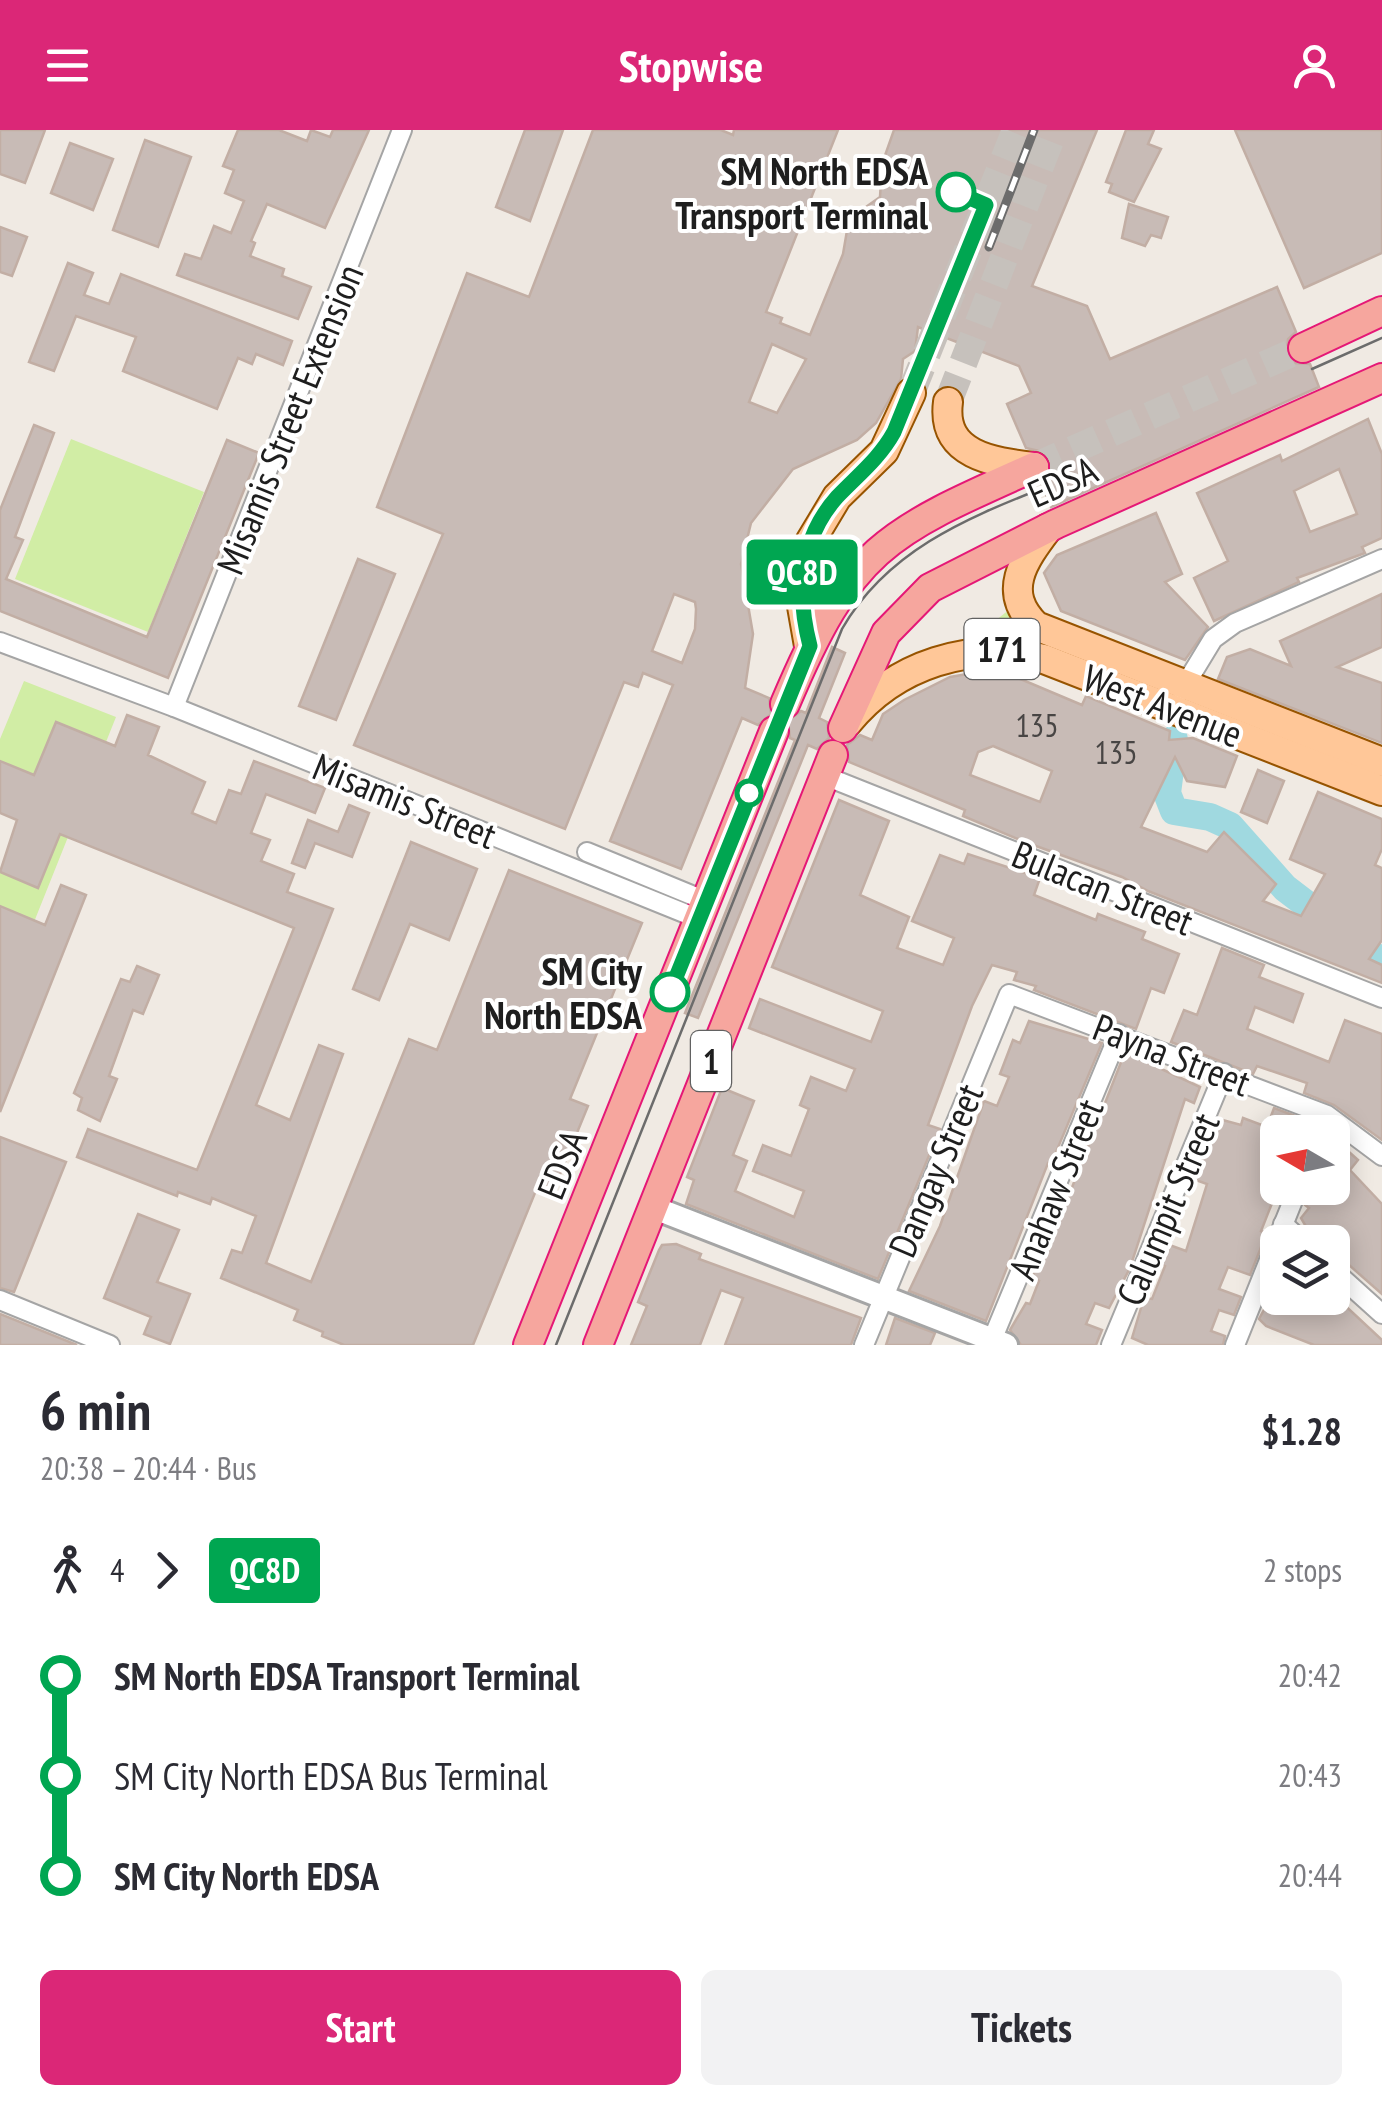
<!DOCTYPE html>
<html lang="en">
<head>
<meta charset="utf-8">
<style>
	body { margin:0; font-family:"PT Sans Narrow",sans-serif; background:#f2f2f3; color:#2b2b33; height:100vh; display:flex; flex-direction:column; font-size:38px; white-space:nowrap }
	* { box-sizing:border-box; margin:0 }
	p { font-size:32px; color:#7c7c81 }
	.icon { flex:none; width:55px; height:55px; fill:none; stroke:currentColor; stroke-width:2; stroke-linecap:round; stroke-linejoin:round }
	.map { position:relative; height:1215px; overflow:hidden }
	.panel { display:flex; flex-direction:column; background:#fff; flex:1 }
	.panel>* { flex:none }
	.badge { padding:0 20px; border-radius:8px; font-size:35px; line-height:65px }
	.needle { width:65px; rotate:279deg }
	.tools { position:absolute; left:1260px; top:985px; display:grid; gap:20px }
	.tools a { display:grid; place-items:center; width:90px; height:90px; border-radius:15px; background:#fff; box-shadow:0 5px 25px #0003; font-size:50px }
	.map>.badge { position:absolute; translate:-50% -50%; box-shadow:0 0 0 5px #fff }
	.legs { display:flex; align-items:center; gap:15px; height:110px; padding:0 40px; font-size:32px }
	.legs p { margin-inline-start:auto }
	.head { display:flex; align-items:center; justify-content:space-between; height:170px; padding:0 40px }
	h1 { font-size:55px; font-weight:700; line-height:75px }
	.action { display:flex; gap:20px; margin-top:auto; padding:20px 40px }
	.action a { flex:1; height:115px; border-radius:15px; background:#db2777; color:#fff; font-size:40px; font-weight:700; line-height:115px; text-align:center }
	.action a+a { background:#f2f2f3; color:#2b2b33 }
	ul { padding:0 40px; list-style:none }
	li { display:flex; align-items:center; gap:35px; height:100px; font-size:38px }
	li i { display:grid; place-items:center; width:15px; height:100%; margin:0 12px; background:currentColor }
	li i::after { content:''; width:25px; height:25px; margin:-12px; border:8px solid; border-radius:50%; background:#fff }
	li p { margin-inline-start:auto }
	li:first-child i { background:linear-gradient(#0000 50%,currentColor 0) }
	li:last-child i { background:linear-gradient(currentColor 50%,#0000 0) }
	header { display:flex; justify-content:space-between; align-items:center; height:130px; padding:0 40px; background:#db2777; color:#fff; font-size:45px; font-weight:700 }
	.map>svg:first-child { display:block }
	.grass { fill:#d1eda5 }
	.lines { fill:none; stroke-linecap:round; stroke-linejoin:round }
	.river { stroke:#a0d9e0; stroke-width:28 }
	.building { fill:#c8bbb6; stroke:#c2aea4; stroke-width:2.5; fill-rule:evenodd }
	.primary-tunnel { stroke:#c6c1bc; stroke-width:28; stroke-dasharray:28 14; stroke-linecap:butt }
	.trunk-tunnel { stroke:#c6c1bc; stroke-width:28; stroke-dasharray:28 14; stroke-linecap:butt }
	.minor-casing { stroke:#a5a5a5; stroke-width:22 }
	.tertiary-casing { stroke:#a5a5a5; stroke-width:28 }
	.primary-casing { stroke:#975400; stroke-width:32 }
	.trunk-casing { stroke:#e51876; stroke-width:32 }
	.minor { stroke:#fff; stroke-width:18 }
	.tertiary { stroke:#fff; stroke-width:22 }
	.primary { stroke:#ffc798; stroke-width:28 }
	.trunk { stroke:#f6a69e; stroke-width:28 }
	.tram { stroke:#6c6c6c; stroke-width:2.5 }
	.rail-casing { stroke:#6c6c6c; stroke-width:9 }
	.rail { stroke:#fff; stroke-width:5; stroke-dasharray:15; stroke-linecap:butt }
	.line-1-casing { stroke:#fff; stroke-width:22 }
	.line-1 { stroke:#00a651; stroke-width:15 }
	.stop-1-dot { fill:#fff; stroke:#00a651; stroke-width:5 }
	.labels { text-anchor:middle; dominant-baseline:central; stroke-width:8; stroke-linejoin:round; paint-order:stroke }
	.number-label { font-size:32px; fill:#484544 }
	.shield { fill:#fff; stroke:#626262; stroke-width:2.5 }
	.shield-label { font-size:35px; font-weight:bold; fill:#1e1e1e }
	.stop-label { font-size:38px; font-weight:bold; fill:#1e1e1e; stroke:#fff; text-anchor:end }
	.street-label { font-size:38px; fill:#1e1e1e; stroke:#fff }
</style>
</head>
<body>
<header><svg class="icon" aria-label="menu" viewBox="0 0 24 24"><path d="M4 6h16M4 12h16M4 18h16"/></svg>Stopwise<svg class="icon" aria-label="person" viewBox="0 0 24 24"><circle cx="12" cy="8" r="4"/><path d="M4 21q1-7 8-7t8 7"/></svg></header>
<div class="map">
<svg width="1382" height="1215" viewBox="0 0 1382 1215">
	<rect width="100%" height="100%" fill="#f0eae3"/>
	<!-- grass -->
	<g class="grass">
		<path d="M71,309L204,362L148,502L15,449Z"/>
		<path d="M1010,479L1035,508L1030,514L971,510Z"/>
		<path d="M24,551L116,587L0,877V742L39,757L99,610L56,592L34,645L0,631V609Z"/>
	</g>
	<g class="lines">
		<!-- river -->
		<path class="river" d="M1174,609L1167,663L1174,681L1210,687L1230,696L1285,758L1382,832"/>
	</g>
	<!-- building -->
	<g class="building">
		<path d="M0,0H45L25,53L0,44Z"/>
		<path d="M238,0H279L307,11L311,0L330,7L333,0H369L325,98L267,74L251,111L255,113L250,126L284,139L282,146L311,157L298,189L177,145L185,124L201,129L214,96L231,103L244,71L225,63L234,40L223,36Z"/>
		<path d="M525,0H563L530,91L496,77Z"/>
		<path d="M593,0H721L733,5L734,0H838L766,182L782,188L780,193L810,205L843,124L849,89L880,67L882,34L894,0H1097L1032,156L1087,176L1110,229L1277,157L1296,202L1288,209L1287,224L1294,233L1310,234L1319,257L1051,377L1041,353L1051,340L1050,329L1043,322L1026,318L1007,274L1031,263L1019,236L918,197L915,221L903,229L901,249L876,293L857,310L793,339L751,393L741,434L753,504L745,558L769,568L771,584L758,595L742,588L681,739L610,711L673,555L643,543L638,557L624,552L565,699L354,615L443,404L377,377L425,252L467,143L529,167ZM772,214L806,229L777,283L749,272ZM674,464L695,472L696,479L695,499L682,533L652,521Z"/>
		<path d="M1126,0H1154L1148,14L1161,19L1134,72L1109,62L1112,54L1106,52Z"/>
		<path d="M1235,0H1382V123L1304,158Z"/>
		<path d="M145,10L191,27L158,117L113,100Z"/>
		<path d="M70,13L113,29L93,80L51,63Z"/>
		<path d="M1129,74L1168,87L1161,108L1151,105L1145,116L1122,108Z"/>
		<path d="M0,97L27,107L12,146L0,142Z"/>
		<path d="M68,133L93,143L84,165L109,174L121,144L292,211L283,235L256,224L252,234L238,228L217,279L123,241L136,207L76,186L54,241L29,232Z"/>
		<path d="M1368,289L1382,324V408L1362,417L1365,423L1297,448L1299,452L1214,491L1194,448L1228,431L1197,363L1280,325L1282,331ZM1339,339L1357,384L1310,402L1294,361Z"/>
		<path d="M34,295L54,303L15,407L23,410L6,449L147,507L227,310L259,323L168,548L0,481V380Z"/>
		<path d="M1156,383L1182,444L1165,452L1208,497L1185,530L1061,481L1044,443L1057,425Z"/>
		<path d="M358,429L395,444L336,590L299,576Z"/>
		<path d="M1382,464V517L1337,537L1382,553V613L1218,549L1227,527L1250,519L1291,536L1280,511Z"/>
		<path d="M832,517L845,523L819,588L827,592L829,608L817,619L808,615L698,888L685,883L795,610L790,608L788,591L801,581L806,583Z"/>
		<path d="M990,540L1020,542L1018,548L1082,575L1086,566L1170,601L1169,610L1193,608L1237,626L1225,657L1187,651L1175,627L1141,697L1207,722L1224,702L1276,754L1263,771L1301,786L1325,744L1290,729L1318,662L1382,689V719L1375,735L1382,738V810L1369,829L1382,835V853L1148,761L1122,747L1025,712L963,686L965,680L849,632L847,615L860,605L872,610L883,584L904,570L950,547ZM993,616L1052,641L1040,672L970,645L978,622Z"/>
		<path d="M127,585L159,597L148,625L205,652L192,683L216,693L229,660L241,664L254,631L325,658L315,683L266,664L251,703L270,710L261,731L294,744L287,762L333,779L256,975L290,990L319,915L343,924L266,1133L311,1152L409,909L437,920L509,740L642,793L570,969L588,976L554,1059L539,1053L473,1215H344L322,1206L323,1202L294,1190L298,1180L221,1148L232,1120L242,1123L256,1086L212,1068L210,1074L178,1062L177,1066L77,1027L88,999L197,1040L294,798L60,704L38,758L0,742L17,690L0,683V631L34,645L56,592L115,616Z"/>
		<path d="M1258,640L1284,651L1267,693L1241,682Z"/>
		<path d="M839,670L889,691L860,765L909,787L897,818L943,835L954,808L912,791L940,725L964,734L968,724L1040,748L1034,765L1096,790L1098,784L1145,802L1142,809L1179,824L1164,863L1151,858L1136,899L1034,860L1036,856L1014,850L1017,842L992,835L972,876L928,995L940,999L878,1149L686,1074L694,1050L687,1047L722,958L754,971L733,1025L747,1031L735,1061L794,1087L804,1061L753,1041L763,1015L791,1026L809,979L800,975L811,947L846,961L855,939L749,898L760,869L871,912L883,881L772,837Z"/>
		<path d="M349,675L369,683L352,727L315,713L305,738L292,733L308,690L338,702Z"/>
		<path d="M411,712L477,739L449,810L410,794L379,870L353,859Z"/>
		<path d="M61,755L86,765L0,982V776L45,795Z"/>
		<path d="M1222,818L1264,835L1259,847L1303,864L1293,892L1255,877L1247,899L1329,932L1345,890L1382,904V1010L1334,975L1304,963L1307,953L1257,936L1253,944L1171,912L1184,880L1197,885Z"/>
		<path d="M137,836L159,845L143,884L133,880L109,946L117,949L100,991L78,980L82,968L74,963L121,849L130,852Z"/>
		<path d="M1029,891L1102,913L1051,1034L1048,1033L986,1191L909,1161L940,1096L984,971L997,976L1009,947L1000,944L1013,910L1020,913Z"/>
		<path d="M1125,922L1200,957L1194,973L1185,969L1130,1138L1109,1178L1095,1173L1086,1194L1102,1200L1096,1215H1021L1010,1200L1026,1173L1030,1174L1039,1151L1032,1148L1040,1127L1044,1129Z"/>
		<path d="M1274,978L1309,991L1305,1002H1278V1058L1261,1101L1266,1103L1260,1120L1250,1145L1228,1137L1219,1159L1241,1167L1234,1185L1219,1180L1211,1201L1225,1206L1223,1215H1148L1132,1208L1144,1168L1152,1169L1165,1136L1159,1133L1167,1114L1186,1121L1207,1054L1193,1049L1219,989L1241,995L1243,988L1267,997Z"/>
		<path d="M0,1007L66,1032L14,1162L0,1158Z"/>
		<path d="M1340,1014L1358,1030L1350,1040L1382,1074V1164L1332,1120V1112H1315L1301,1088L1309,1078L1305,1075L1310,1058H1332V1022Z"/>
		<path d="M138,1084L179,1100L157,1152L190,1164L170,1214L144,1204L151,1187L104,1168Z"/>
		<path d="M676,1114L701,1124L699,1129L861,1188L851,1215H725L743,1168L721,1160L700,1215H631L647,1176L638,1172L659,1120L662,1115Z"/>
		<path d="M1278,1154V1168H1337L1382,1210V1215H1314L1266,1196L1259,1189Z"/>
		<path d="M0,1184L77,1215H0Z"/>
		<path d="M895,1188L935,1203L930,1215H886Z"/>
	</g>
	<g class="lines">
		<!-- primary-tunnel -->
		<g class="primary-tunnel">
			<path d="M911,263L1016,0"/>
			<path d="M948,272L1054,0"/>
		</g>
		<!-- trunk-tunnel -->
		<path class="trunk-tunnel" d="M1034,337L1303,218"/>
		<!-- minor casing -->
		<g class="minor-casing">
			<g id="minor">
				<path d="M0,512L174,577L699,789"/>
				<path d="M1182,560L1213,509L1235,493L1382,429"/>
				<path d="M174,577L402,0"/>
				<path d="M825,646L1382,868"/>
				<path d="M587,722L706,771"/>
				<path d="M1283,1094L1303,1112"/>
				<path d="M1332,1139L1382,1184"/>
				<path d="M0,1170L110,1215"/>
				<path d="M864,1215L1009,864L1327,985L1382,1026"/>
				<path d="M990,1215L1119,904"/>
				<path d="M1111,1215L1224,943"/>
				<path d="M1235,1215L1298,1058"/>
			</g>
		</g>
		<!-- tertiary casing -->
		<g class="tertiary-casing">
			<path id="tertiary" d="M652,1077L1006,1215"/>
		</g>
		<!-- primary casing -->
		<g class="primary-casing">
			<g id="primary">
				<path d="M948,272C941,326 994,332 1034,337"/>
				<path d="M1048,398C1023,431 1001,462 1036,496L1382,632"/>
				<path d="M809,516L800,465L810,412L837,367L884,321L911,263"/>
				<path d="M847,593C895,534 971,510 1044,529L1382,661"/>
			</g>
		</g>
		<!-- trunk casing -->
		<g class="trunk-casing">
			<g id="trunk">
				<path d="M1303,218L1382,181"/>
				<path d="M785,574C851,418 883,404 1034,337"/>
				<path d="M843,598L886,503L930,458L1056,394L1382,248"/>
				<path d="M528,1215L774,601"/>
				<path d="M598,1215L833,625"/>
			</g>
		</g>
		<!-- minor -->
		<use href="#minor" class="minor"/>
		<!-- tertiary -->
		<use href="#tertiary" class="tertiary"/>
		<!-- primary -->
		<use href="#primary" class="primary"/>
		<!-- trunk -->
		<use href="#trunk" class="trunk"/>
		<!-- tram -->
		<g class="tram">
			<path d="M1312,239L1382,208"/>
			<path d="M556,1215L842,499C886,422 964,389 1043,358"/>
		</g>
		<!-- rail casing -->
		<g class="rail-casing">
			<path id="rail" d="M989,117L1034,0"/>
		</g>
		<!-- rail -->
		<use href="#rail" class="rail"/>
	</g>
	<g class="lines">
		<!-- line-1 casing -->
		<g class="line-1-casing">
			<path id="line-1" d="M670,862L810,516C796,462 799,410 837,367C858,345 879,329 894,302L986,75L956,62"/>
		</g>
		<!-- line-1 -->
		<use href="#line-1" class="line-1"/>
	</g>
	<!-- markers -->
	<g class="stop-1-dot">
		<circle cx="956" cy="62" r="18"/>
		<circle cx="749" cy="663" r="12"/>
		<circle cx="670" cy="862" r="18"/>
	</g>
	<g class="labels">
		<!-- number labels -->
		<g class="number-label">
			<text x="1037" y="595">135</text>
			<text x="1116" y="622">135</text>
		</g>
		<!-- shield labels -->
		<g class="shield">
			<rect x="964.5" y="489" width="75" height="60" rx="8"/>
			<rect x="691" y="901" width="40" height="60" rx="8"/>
		</g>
		<g class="shield-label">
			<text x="1002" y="519">171</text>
			<text x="711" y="931">1</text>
		</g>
		<!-- stop labels -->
		<g class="stop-label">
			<text x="928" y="40">SM North EDSA<tspan x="928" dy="44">Transport Terminal</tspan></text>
			<text x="642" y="840">SM City<tspan x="642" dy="44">North EDSA</tspan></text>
		</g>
		<!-- street labels -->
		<g class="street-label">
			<text transform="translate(289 289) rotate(-68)">Misamis Street Extension</text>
			<text transform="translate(1062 351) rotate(-24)">EDSA</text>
			<text transform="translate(1163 575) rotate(21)">West Avenue</text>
			<text transform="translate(405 670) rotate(22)">Misamis Street</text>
			<text transform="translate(1103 757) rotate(22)">Bulacan Street</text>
			<text transform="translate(1172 924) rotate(21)">Payna Street</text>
			<text transform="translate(561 1034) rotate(-68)">EDSA</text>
			<text transform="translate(935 1040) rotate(-67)">Dangay Street</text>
			<text transform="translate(1055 1059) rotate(-68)">Anahaw Street</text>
			<text transform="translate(1167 1079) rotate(-67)">Calumpit Street</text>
		</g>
	</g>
</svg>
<div class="tools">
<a><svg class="needle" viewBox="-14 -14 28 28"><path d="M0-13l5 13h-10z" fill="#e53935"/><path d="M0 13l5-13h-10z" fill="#7c7c81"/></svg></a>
<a><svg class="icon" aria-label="layers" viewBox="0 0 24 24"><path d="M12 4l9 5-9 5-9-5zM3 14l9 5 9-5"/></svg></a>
</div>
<b class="badge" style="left:802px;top:442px;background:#00a651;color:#fff">QC8D</b>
</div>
<section class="panel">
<div class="head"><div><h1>6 min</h1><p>20:38 – 20:44 · Bus</p></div><b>$1.28</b></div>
<div class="legs"><svg class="icon" aria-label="walk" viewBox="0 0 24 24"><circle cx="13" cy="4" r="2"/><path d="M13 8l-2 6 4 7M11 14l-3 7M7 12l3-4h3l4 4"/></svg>4<svg class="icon" aria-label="forward" viewBox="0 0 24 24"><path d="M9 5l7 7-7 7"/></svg><b class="badge" style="background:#00a651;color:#fff">QC8D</b><p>2 stops</p></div>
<ul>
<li><i style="color:#00a651"></i><b>SM North EDSA Transport Terminal</b><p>20:42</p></li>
<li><i style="color:#00a651"></i><span>SM City North EDSA Bus Terminal</span><p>20:43</p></li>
<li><i style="color:#00a651"></i><b>SM City North EDSA</b><p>20:44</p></li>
</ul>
<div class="action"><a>Start</a><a>Tickets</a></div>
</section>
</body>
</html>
